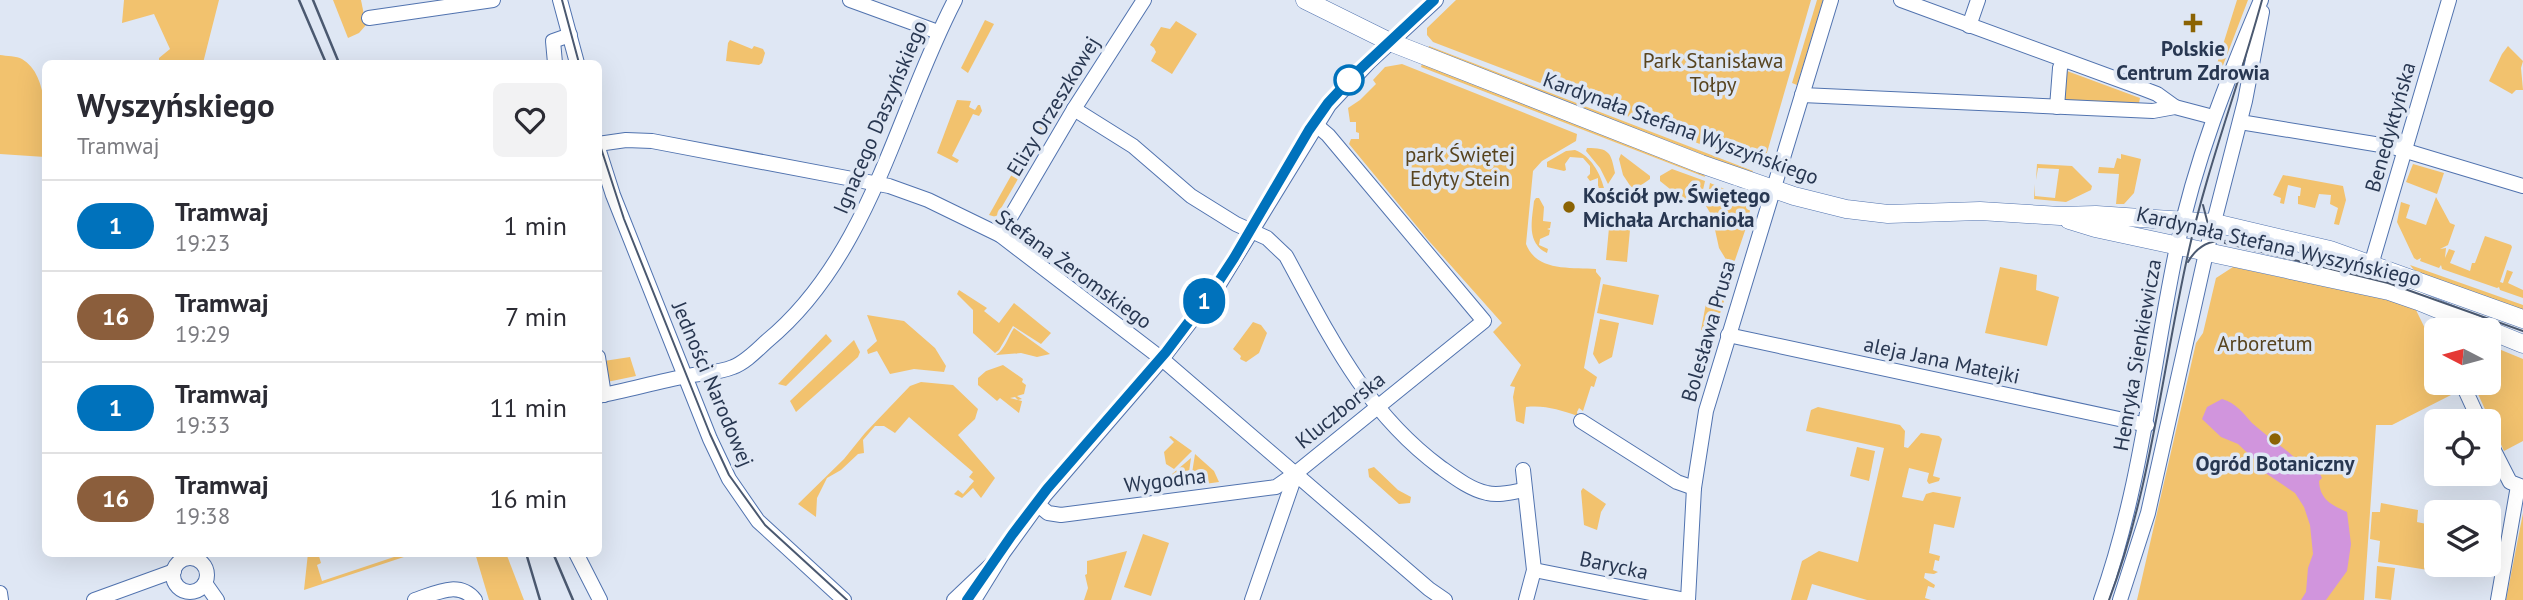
<!DOCTYPE html>
<html lang="pl">
<head>
<meta charset="utf-8">
<style>
	body { margin:0; font-family:"PT Sans",sans-serif; background:#f2f2f3; color:#2b2b33; height:100vh; display:flex; flex-direction:column; font-size:26px; white-space:nowrap }
	* { box-sizing:border-box; margin:0 }
	p { font-size:23px; color:#7c7c81 }
	.icon { flex:none; width:38px; height:38px; fill:none; stroke:currentColor; stroke-width:2; stroke-linecap:round; stroke-linejoin:round }
	.map { position:relative; flex:1; overflow:hidden }
	.side { position:absolute; left:42px; top:60px; width:560px; height:497px; display:flex; flex-direction:column; background:#fff; border-radius:10px; box-shadow:0 7px 28px #0002 }
	.side>* { flex:none }
	.badge { padding:0 14px; border-radius:23px; font-size:24px; line-height:46px }
	.needle { width:46px; rotate:276deg }
	.buttons { position:absolute; left:2424px; top:318px; display:grid; gap:14px }
	.buttons a { display:grid; place-items:center; width:77px; height:77px; border-radius:10px; background:#fff; box-shadow:0 7px 28px #0002; font-size:35px }
	.map>.badge { position:absolute; translate:-50% -50%; box-shadow:0 0 0 4px #fff }
	.round { display:grid; place-items:center; flex:none; width:74px; height:74px; border-radius:10px; background:#f2f2f3 }
	.summary { display:flex; align-items:center; justify-content:space-between; height:119px; padding:0 35px }
	h1 { font-size:33px; font-weight:800; line-height:52px }
	ul { padding:0; list-style:none }
	li { display:flex; align-items:center; gap:21px; height:91px; padding:0 35px; border-top:2px solid #e1e1e2 }
	li div { flex:1 }
	li b { display:block; font-size:26px }
	li em { font-style:normal }
	li .badge { min-width:77px; font-weight:700; text-align:center }
	.map>svg:first-child { display:block }
	.green { fill:#f2c26e }
	.water { fill:#d195dd }
	.lines { fill:none; stroke-linecap:round; stroke-linejoin:round }
	.minor-casing { stroke:#5173af; stroke-width:16 }
	.major-casing { stroke:#5173af; stroke-width:19 }
	.minor { stroke:#fff; stroke-width:14 }
	.major { stroke:#fff; stroke-width:18 }
	.tram { stroke:#4b5970; stroke-width:2 }
	.rail { stroke:#4b5970; stroke-width:2.5 }
	.line-casing { stroke:#fff; stroke-width:16 }
	.line { stroke:#0072bc; stroke-width:10 }
	.poi-dot { fill:#8b6303; stroke:#dfe7f4; stroke-width:2.5 }
	.stop-dot { fill:#fff; stroke:#0072bc; stroke-width:3.5 }
	.labels { text-anchor:middle; dominant-baseline:central; stroke-width:7; stroke-linejoin:round; paint-order:stroke }
	.poi-label { font-size:21px; font-weight:bold; fill:#283751; stroke:#dfe7f4 }
	.park-label { font-size:21px; fill:#58441f; stroke:#dfe7f4 }
	.street-label { font-size:21px; fill:#283751; stroke:#dfe7f4 }
</style>
</head>
<body>
<div class="map">
<svg width="2523" height="600" viewBox="0 0 2523 600">
	<rect width="100%" height="100%" fill="#dfe7f4"/>
	<!-- green -->
	<g class="green">
		<path d="M124,0H219L203,63H159V58L170,49L154,14L122,23Z"/>
		<path d="M333,0H361L366,25L359,33L348,38Z"/>
		<path d="M1456,0H1811L1766,156L1764,164L1760,167L1433,42L1427,35V28Z"/>
		<path d="M1817,0H1823L1797,85L1792,83Z"/>
		<path d="M2237,0H2248L2222,68L2213,78L2209,66L2216,67Z"/>
		<path d="M985,20L994,24L968,73L961,68Z"/>
		<path d="M1176,21L1197,34L1172,74L1151,61L1156,52L1154,48L1150,45L1161,27L1170,29Z"/>
		<path d="M730,40L752,49L754,46L763,49L765,53L762,63L759,65L726,61L728,43Z"/>
		<path d="M1429,46L1753,171L1752,174L1428,48Z"/>
		<path d="M2508,46L2523,61L2521,68L2523,90H2516L2512,94L2489,81L2502,54Z"/>
		<path d="M0,55C6,56 17,56 22,59C50,75 46,129 45,157L0,154Z"/>
		<path d="M1082,59L1087,63L1041,138L1035,135Z"/>
		<path d="M1402,64L1577,134L1576,141L1542,161L1533,171L1526,244C1537,272 1570,267 1596,269V272L1601,278L1584,368L1597,377L1594,387L1591,386L1583,411L1579,408L1577,412L1578,416C1559,410 1546,405 1526,407L1524,424L1516,421L1513,397L1515,387L1510,386L1521,365L1493,332L1502,323L1429,241L1349,144L1351,139H1359V133L1356,132V122H1350L1348,108L1360,100L1376,84L1373,80L1385,67Z"/>
		<path d="M1422,64L1704,174L1705,177L1421,67Z"/>
		<path d="M2067,71L2140,98L2139,103L2066,101L2064,98Z"/>
		<path d="M957,100L971,101L969,107L975,110L978,105H980L982,111L979,116L973,114L952,156L959,160L957,163L937,153Z"/>
		<path d="M1030,142L1037,146L996,217L989,215Z"/>
		<path d="M1587,148C1609,148 1611,152 1615,173L1608,184L1600,168L1586,151Z"/>
		<path d="M1575,150C1591,156 1600,173 1604,188H1598V178L1590,181L1587,177L1590,174V166L1583,158L1570,157L1565,164L1566,170L1564,171L1547,167V162L1566,151Z"/>
		<path d="M1621,154L1650,176V179L1637,188L1631,187L1623,175L1619,159Z"/>
		<path d="M2121,154L2141,159L2134,193L2124,204H2116L2119,174L2098,173L2099,167L2114,168L2117,158L2121,159Z"/>
		<path d="M2037,164L2072,166L2092,186L2091,190L2066,202L2034,199L2035,184V196L2055,198L2059,169L2038,168L2036,180Z"/>
		<path d="M2413,164L2444,173L2437,194L2406,182Z"/>
		<path d="M1672,169L1705,181L1700,203L1685,201L1660,181V176Z"/>
		<path d="M2283,175L2343,186L2346,200L2339,225L2334,224L2338,208L2330,204L2331,195L2319,194L2315,208L2298,204V196H2300L2301,188L2288,185L2284,204L2280,203L2281,198L2273,195Z"/>
		<path d="M1710,183L1751,200L1749,219L1733,266H1730L1719,248L1712,216L1706,206Z"/>
		<path d="M2436,197L2450,223L2455,225L2448,245L2440,249L2446,248L2445,258L2449,249L2455,251L2450,263L2470,271L2472,263H2475L2485,236L2511,245L2512,247L2500,282L2503,283L2507,270L2513,272L2508,283L2523,290V298L2500,290L2499,287L2497,288L2442,269L2441,265L2439,268L2420,261L2421,258L2417,260L2414,258L2397,222L2401,202L2410,205L2406,218L2426,225Z"/>
		<path d="M1536,198H1539L1544,207L1543,221L1551,222L1550,228L1547,229L1550,230L1549,235L1540,239L1539,245L1548,249L1547,253C1526,243 1532,220 1534,201Z"/>
		<path d="M1610,217L1631,219L1627,262L1606,260Z"/>
		<path d="M2410,265L2523,305V314L2419,276Z"/>
		<path d="M2000,267L2037,275L2036,290L2059,297L2047,346L1985,333Z"/>
		<path d="M2233,267L2402,303L2416,310L2436,351V383H2451L2455,390L2451,395L2392,425H2376L2364,600H2137L2196,343L2203,333L2216,278Z"/>
		<path d="M1603,284L1659,295L1653,325L1597,313Z"/>
		<path d="M1729,285L1714,333L1701,330L1707,298L1714,297Z"/>
		<path d="M959,290L987,308L984,311L999,323L1014,303L1051,333L1041,344L1013,326L999,350L995,353L973,333V310L957,294Z"/>
		<path d="M867,315L904,321L935,348L946,366L944,372L914,369L890,374L877,351L868,354L867,350L877,341Z"/>
		<path d="M1600,319L1619,323L1612,357L1599,364L1593,354Z"/>
		<path d="M1253,322L1261,325L1267,333L1259,353L1246,362L1240,359L1241,356L1233,349Z"/>
		<path d="M1014,328L1050,354L1037,357L1021,353L996,355C1005,349 1008,337 1014,328Z"/>
		<path d="M826,334L832,341L786,386L778,384Z"/>
		<path d="M854,340L860,352L858,357L796,412L790,401Z"/>
		<path d="M2489,345L2523,359V441L2504,451L2473,383H2488Z"/>
		<path d="M630,357L636,376L607,382L604,361Z"/>
		<path d="M1003,365L1023,379L1022,382L1026,385L1024,394L1017,396L1022,399L1018,400L1015,397L1010,398L1022,401L1019,413L1000,398L997,401L978,385V378L986,371Z"/>
		<path d="M921,382L953,385L978,409L975,419L958,435L995,478L981,498L973,488L962,498L954,494L958,490L963,494L974,481L969,477L973,472L909,417L895,433L884,426H875L863,440L864,453L858,454L841,470L827,478L817,498L816,517L798,504L844,459L865,433L910,386Z"/>
		<path d="M1818,407L1900,425L1905,431L1904,447L1908,448L1921,433L1939,436L1942,439L1933,476L1940,478L1939,481L1929,484L1927,481L1929,473L1909,468L1902,497L1923,501L1926,494L1933,492L1961,497L1954,528L1934,524L1929,553L1940,556L1939,561L1935,560L1933,570L1938,572L1934,574L1925,573L1924,578L1935,585L1934,588L1928,586L1925,598L1931,600H1867L1812,584L1807,600H1791L1802,561L1819,551L1858,562L1884,448L1806,431L1811,410Z"/>
		<path d="M1171,436L1192,451L1174,469L1166,464L1164,452L1174,442L1169,437Z"/>
		<path d="M1857,447L1875,451L1869,481L1850,476Z"/>
		<path d="M1195,454L1214,471L1219,482L1190,486Z"/>
		<path d="M1191,458L1187,486L1140,493L1141,483L1165,480Z"/>
		<path d="M1374,467L1398,490L1411,497L1410,503L1399,504L1369,477L1368,469Z"/>
		<path d="M1583,488L1606,504L1601,512L1597,530L1584,525L1581,491Z"/>
		<path d="M2381,503L2418,510L2417,522L2436,526V565H2454L2453,574L2378,562L2380,541L2370,539L2372,512H2380Z"/>
		<path d="M2523,513V600H2506Z"/>
		<path d="M1143,534L1169,543L1151,596L1124,587Z"/>
		<path d="M1127,551L1111,600H1084L1088,588L1085,575L1087,574V561Z"/>
		<path d="M308,553H318L321,563L317,565L322,581L406,553H416L304,590Z"/>
		<path d="M475,553H506L524,600H489Z"/>
		<path d="M2377,566L2395,568L2391,600L2375,598Z"/>
	</g>
	<!-- water -->
	<path class="water" d="M2222,399C2236,403 2243,413 2252,423C2263,433 2276,442 2287,451C2298,459 2303,471 2319,472L2322,478L2319,481C2320,500 2332,505 2347,512L2351,544L2347,571L2326,600H2301L2306,592L2308,568L2313,554L2310,525L2304,507L2295,493L2264,472L2260,462L2256,461L2238,444L2221,437L2202,419L2207,407Z"/>
	<g class="lines">
		<!-- minor casing -->
		<g class="minor-casing">
			<g id="minor">
				<path d="M560,0L577,63"/>
				<path d="M850,0L938,32"/>
				<path d="M1901,0L2144,89L2157,94L2175,107"/>
				<path d="M369,18L493,0"/>
				<path d="M1969,26L1978,0"/>
				<path d="M555,63L553,41L570,35"/>
				<path d="M1802,95L2153,111L2175,107L2213,117"/>
				<path d="M2057,107L2060,68L2063,61"/>
				<path d="M1074,109L1133,146L1191,196L1236,224L1267,238L1286,256C1330,337 1365,411 1440,467C1454,477 1471,490 1487,493C1499,496 1513,492 1524,490"/>
				<path d="M2240,122L2393,147L2523,186"/>
				<path d="M598,144L626,140L652,141L889,186L928,200L1000,235L1162,359L1429,589L1445,600"/>
				<path d="M598,148L613,195L710,439L729,479L758,521L844,600"/>
				<path d="M1000,235L1074,109L1144,0"/>
				<path d="M2371,265L2449,0"/>
				<path d="M2445,331L2451,321L2461,318"/>
				<path d="M1728,335L2147,425"/>
				<path d="M598,357L604,395"/>
				<path d="M2462,383L2480,422"/>
				<path d="M598,396C628,390 657,382 687,376C702,373 719,373 733,367C746,362 757,350 767,341C870,256 896,113 955,0"/>
				<path d="M1581,421L1677,482L1694,488"/>
				<path d="M2488,439L2510,482L2523,487"/>
				<path d="M1523,470L1534,570L1526,600"/>
				<path d="M1037,504L1048,513L1061,515L1276,487L1296,473L1484,321L1328,135L1315,124"/>
				<path d="M576,553L600,600"/>
				<circle cx="190" cy="575" r="17"/>
				<path d="M1534,570L1686,600"/>
				<path d="M205,583L217,600"/>
				<path d="M0,593L1,600"/>
				<path d="M94,600L174,571"/>
				<path d="M415,600C436,593 459,580 475,600"/>
				<path d="M954,600L992,564"/>
				<path d="M974,600L1003,553L1045,495L1162,359L1218,286L1329,105L1370,61L1436,0"/>
				<path d="M1252,600L1296,473"/>
				<path d="M1688,600L1694,488L1706,411L1831,0"/>
				<path d="M2101,600C2142,485 2152,365 2177,247C2195,161 2227,80 2261,0"/>
				<path d="M2120,600L2148,513L2206,253L2245,101L2262,12"/>
				<path d="M2498,600L2518,486"/>
			</g>
		</g>
		<!-- major casing -->
		<g class="major-casing">
			<g id="major">
				<path d="M1305,0L1390,42L1701,164L1794,196L1846,209L1888,214L1980,211L2060,216L2096,215L2215,223L2330,250L2523,319"/>
				<path d="M2069,220L2095,228L2389,291L2418,301L2523,344"/>
			</g>
		</g>
		<!-- minor -->
		<use href="#minor" class="minor"/>
		<!-- major -->
		<use href="#major" class="major"/>
		<!-- tram -->
		<g class="tram">
			<path d="M562,0L579,63"/>
			<path d="M598,139L624,219L710,434L729,475L765,525L847,600"/>
			<path d="M2203,205L2209,228L2225,243L2388,283L2523,331"/>
			<path d="M2188,262C2197,246 2210,239 2228,241"/>
			<path d="M967,600L1012,535L1047,489L1166,352L1215,287L1234,258L1309,130L1328,103L1355,73L1434,0"/>
			<path d="M2109,600C2151,489 2162,370 2188,254C2207,168 2239,85 2262,0"/>
		</g>
		<!-- rail -->
		<g class="rail">
			<path d="M299,0L326,63"/>
			<path d="M313,0L339,63"/>
			<path d="M526,553L540,600"/>
			<path d="M553,553L573,600"/>
		</g>
	</g>
	<g class="lines">
		<!-- line casing -->
		<g class="line-casing">
			<path id="line" d="M967,600L1012,535L1047,489L1166,352L1215,287L1234,258L1309,130L1328,103L1355,74L1434,0"/>
		</g>
		<!-- line -->
		<use href="#line" class="line"/>
	</g>
	<!-- markers -->
	<g class="poi-dot">
		<path d="M2189.5 12.5h7v7h7v7h-7v7h-7v-7h-7v-7h7z"/>
		<circle cx="1569" cy="207" r="7"/>
		<circle cx="2275" cy="439" r="7"/>
	</g>
	<circle class="stop-dot" cx="1349" cy="80" r="14"/>
	<g class="labels">
		<!-- poi labels -->
		<g class="poi-label">
			<text x="2193" y="48">Polskie<tspan x="2193" dy="24">Centrum Zdrowia</tspan></text>
			<text x="1583" y="195" text-anchor="start">Kościół pw. Świętego<tspan x="1583" dy="24">Michała Archanioła</tspan></text>
			<text x="2275" y="463">Ogród Botaniczny</text>
		</g>
		<!-- park labels -->
		<g class="park-label">
			<text x="1713" y="60">Park Stanisława<tspan x="1713" dy="24">Tołpy</tspan></text>
			<text x="1460" y="154">park Świętej<tspan x="1460" dy="24">Edyty Stein</tspan></text>
			<text x="2265" y="343">Arboretum</text>
		</g>
		<!-- street labels -->
		<g class="street-label">
			<text transform="translate(1053 106) rotate(-59)">Elizy Orzeszkowej</text>
			<text transform="translate(880 117) rotate(-67)">Ignacego Daszyńskiego</text>
			<text transform="translate(2390 127) rotate(-74)">Benedyktyńska</text>
			<text transform="translate(1681 128) rotate(20)">Kardynała Stefana Wyszyńskiego</text>
			<text transform="translate(2279 246) rotate(13)">Kardynała Stefana Wyszyńskiego</text>
			<text transform="translate(1074 269) rotate(36)">Stefana Żeromskiego</text>
			<text transform="translate(1708 331) rotate(-74)">Bolesława Prusa</text>
			<text transform="translate(2137 355) rotate(-80)">Henryka Sienkiewicza</text>
			<text transform="translate(1942 360) rotate(12)">aleja Jana Matejki</text>
			<text transform="translate(713 384) rotate(67)">Jedności Narodowej</text>
			<text transform="translate(1340 410) rotate(-39)">Kluczborska</text>
			<text transform="translate(1165 480) rotate(-7)">Wygodna</text>
			<text transform="translate(1614 565) rotate(12)">Barycka</text>
		</g>
	</g>
</svg>
<div class="buttons">
<a><svg class="needle" viewBox="-14 -14 28 28"><path d="M0-13l5 13h-10z" fill="#e53935"/><path d="M0 13l5-13h-10z" fill="#7c7c81"/></svg></a>
<a><svg class="icon" aria-label="locate" viewBox="0 0 24 24"><circle cx="12" cy="12" r="6"/><path d="M12 2v4M12 18v4M2 12h4M18 12h4"/></svg></a>
<a><svg class="icon" aria-label="layers" viewBox="0 0 24 24"><path d="M12 4l9 5-9 5-9-5zM3 14l9 5 9-5"/></svg></a>
</div>
<b class="badge" style="left:1204px;top:301px;background:#0072bc;color:#fff">1</b>
<section class="side">
<div class="summary"><div><h1>Wyszyńskiego</h1><p>Tramwaj</p></div><a class="round"><svg class="icon" aria-label="heart" viewBox="0 0 24 24"><path d="M12 20l-8-8c-3-5 5-10 8-4 3-6 11-1 8 4z"/></svg></a></div>
<ul>
<li><span class="badge" style="background:#0072bc;color:#fff">1</span><div><b>Tramwaj</b><p>19:23</p></div><em>1 min</em></li>
<li><span class="badge" style="background:#8b5e3c;color:#fff">16</span><div><b>Tramwaj</b><p>19:29</p></div><em>7 min</em></li>
<li><span class="badge" style="background:#0072bc;color:#fff">1</span><div><b>Tramwaj</b><p>19:33</p></div><em>11 min</em></li>
<li><span class="badge" style="background:#8b5e3c;color:#fff">16</span><div><b>Tramwaj</b><p>19:38</p></div><em>16 min</em></li>
</ul>
</section>
</div>
</body>
</html>
